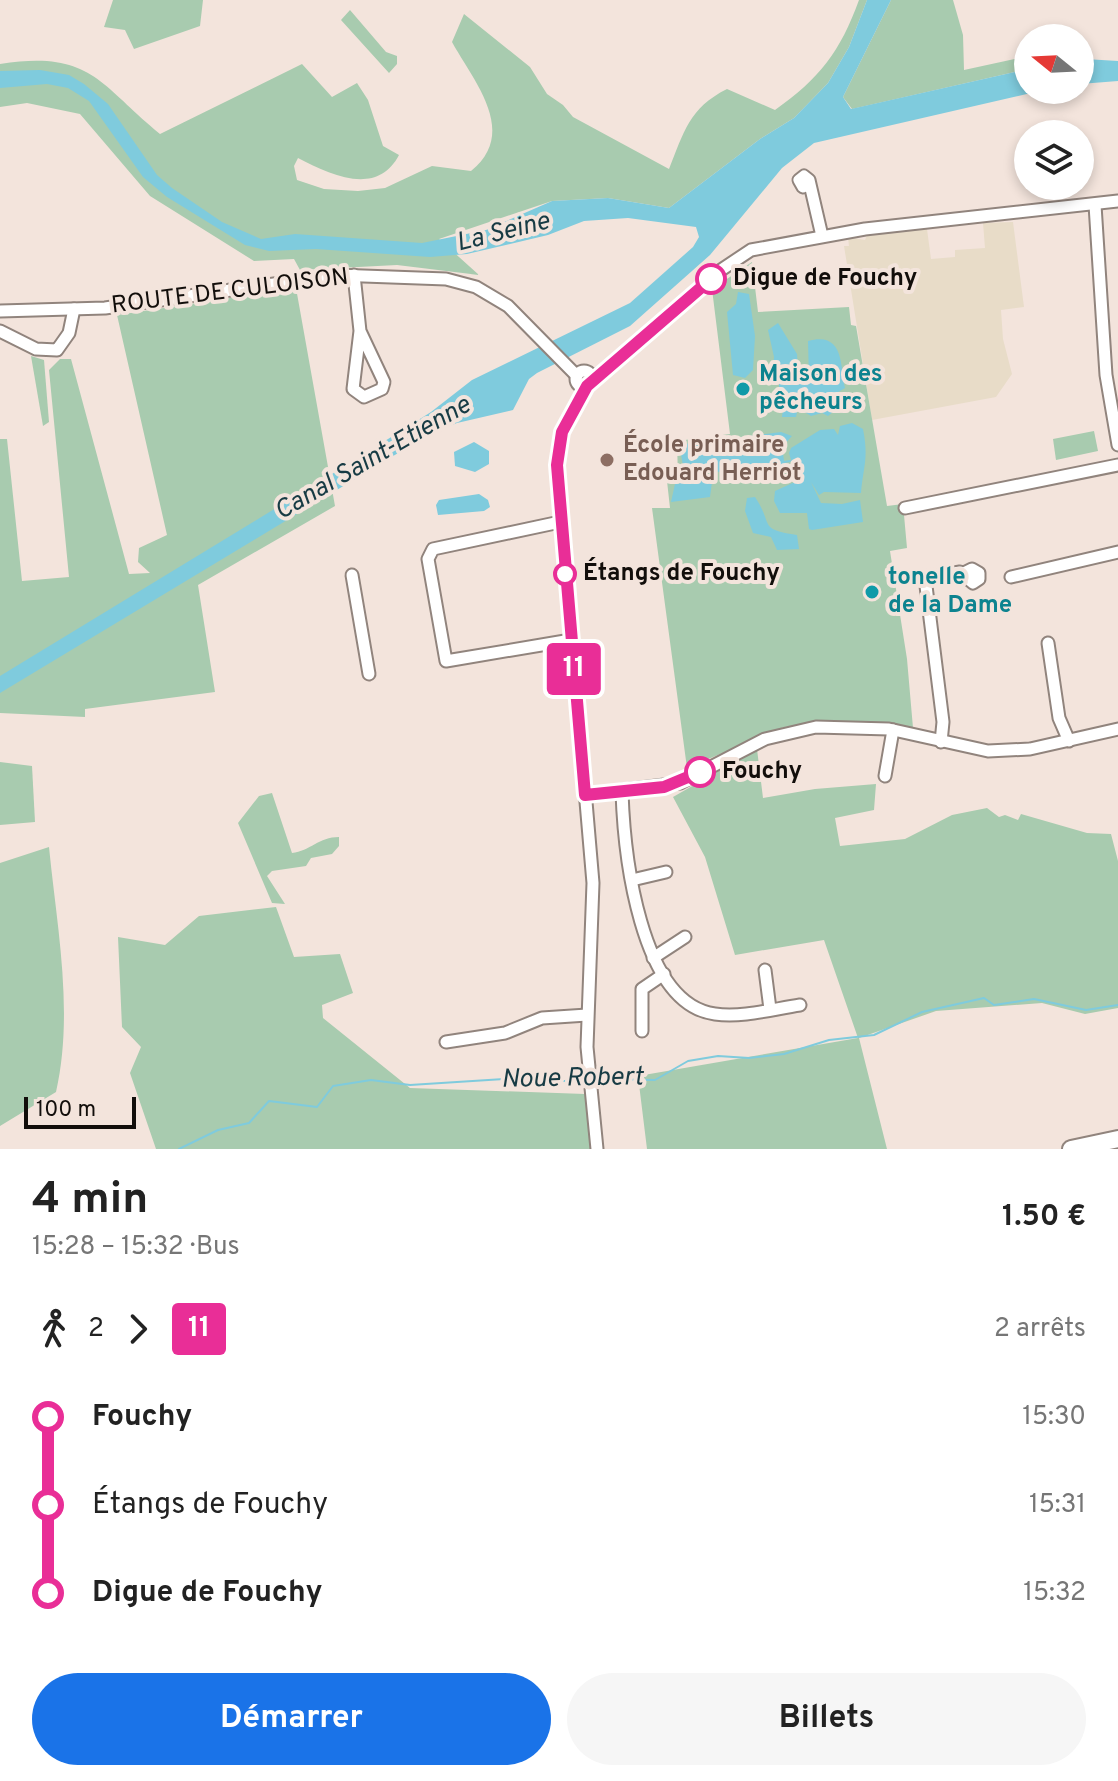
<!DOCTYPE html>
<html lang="fr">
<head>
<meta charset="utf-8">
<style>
	body { margin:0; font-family:Overpass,sans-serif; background:#f6f6f6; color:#222; height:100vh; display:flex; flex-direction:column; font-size:30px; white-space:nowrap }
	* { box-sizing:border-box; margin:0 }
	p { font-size:26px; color:#767676 }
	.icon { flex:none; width:44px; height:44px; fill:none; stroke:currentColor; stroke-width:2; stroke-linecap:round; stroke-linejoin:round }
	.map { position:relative; height:1149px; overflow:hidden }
	.drawer { display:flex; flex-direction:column; background:#fff; flex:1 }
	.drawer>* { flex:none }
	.badge { padding:0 16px; border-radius:6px; font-size:28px; line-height:52px }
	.needle { width:52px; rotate:288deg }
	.controls { position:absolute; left:1014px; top:24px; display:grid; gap:16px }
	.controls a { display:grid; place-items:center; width:80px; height:80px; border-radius:50%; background:#fff; box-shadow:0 4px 12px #0003; font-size:40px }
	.scale { position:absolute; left:24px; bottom:20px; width:112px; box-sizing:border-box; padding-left:8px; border:4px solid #120e0b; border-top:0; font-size:22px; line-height:28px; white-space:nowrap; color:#120e0b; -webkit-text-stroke:6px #f3e4dc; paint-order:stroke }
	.map>.badge { position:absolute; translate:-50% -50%; box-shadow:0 0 0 4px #fff }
	.legs { display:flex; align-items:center; gap:12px; height:88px; padding:0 32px; font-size:26px }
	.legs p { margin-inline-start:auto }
	.head { display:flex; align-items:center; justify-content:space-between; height:136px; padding:0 32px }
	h1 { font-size:44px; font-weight:700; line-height:60px }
	.action { display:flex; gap:16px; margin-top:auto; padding:16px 32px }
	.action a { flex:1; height:92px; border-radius:48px; background:#1a73e8; color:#fff; font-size:32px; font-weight:700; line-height:92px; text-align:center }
	.action a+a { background:#f6f6f6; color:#222 }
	ul { padding:0 32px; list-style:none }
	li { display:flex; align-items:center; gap:28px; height:88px; font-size:30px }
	li i { display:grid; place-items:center; width:12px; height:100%; margin:0 10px; background:currentColor }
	li i::after { content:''; width:20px; height:20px; margin:-10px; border:6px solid; border-radius:50%; background:#fff }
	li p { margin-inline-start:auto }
	li:first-child i { background:linear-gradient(#0000 50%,currentColor 0) }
	li:last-child i { background:linear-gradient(currentColor 50%,#0000 0) }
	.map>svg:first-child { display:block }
	.industrial { fill:#e8dcc8 }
	.green { fill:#a8cbaf }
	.water { fill:#7fcbdd }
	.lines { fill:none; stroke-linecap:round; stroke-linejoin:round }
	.stream { stroke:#7fcbdd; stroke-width:2 }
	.minor-casing { stroke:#91847d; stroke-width:15 }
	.highway-casing { stroke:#91847d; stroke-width:20 }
	.minor { stroke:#fff; stroke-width:11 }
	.highway { stroke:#fff; stroke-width:16 }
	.line-1-casing { stroke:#fff; stroke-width:18 }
	.line-1 { stroke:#e92e97; stroke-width:12 }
	.stop-1-dot { fill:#fff; stroke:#e92e97; stroke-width:4 }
	.culture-dot { fill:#0f9aa8; stroke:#f3e4dc; stroke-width:3 }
	.education-dot { fill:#8d6e63; stroke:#f3e4dc; stroke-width:3 }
	.labels { text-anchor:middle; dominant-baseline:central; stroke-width:8; stroke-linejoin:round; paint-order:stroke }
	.stop-label { font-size:24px; font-weight:bold; fill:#120e0b; stroke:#f3e4dc; text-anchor:start }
	.street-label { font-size:24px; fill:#120e0b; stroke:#f3e4dc }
	.culture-label { font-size:24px; font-weight:bold; fill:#0d838f; stroke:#f3e4dc; text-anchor:start }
	.education-label { font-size:24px; font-weight:bold; fill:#785e54; stroke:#f3e4dc; text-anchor:start }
	.water-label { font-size:26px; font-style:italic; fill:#173b44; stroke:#f3e4dc }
</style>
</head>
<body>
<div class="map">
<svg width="1118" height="1149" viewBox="0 0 1118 1149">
	<rect width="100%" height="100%" fill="#f3e4dc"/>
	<!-- industrial -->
	<path class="industrial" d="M1013,222L1024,307L1001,310L1003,339L1012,374L996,397L872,420L844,246H849L848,237L865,240L867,235L927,229L931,259L955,257V250L985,248L983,223Z"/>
	<!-- green -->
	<g class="green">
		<path d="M113,0H203L200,26L134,49L125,30L104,27Z"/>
		<path d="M859,0H867L849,47L828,83L794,118L760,139L669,208L608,198L552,201L439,239L479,275L397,265L300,270L294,259L254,261L150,196L80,114L27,103L0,107V64C91,50 99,84 160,134L302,64L332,97L357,83L368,100L383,146L399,155C377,197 331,175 298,158L294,166L297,180L324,189L358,191L385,188L432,166L471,171C519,132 474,82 452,42L464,14L530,67L547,94L563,105L573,117L669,169C684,132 689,108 727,89L775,110C820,78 840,52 859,0Z"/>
		<path d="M891,0H953L963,35L964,70L1028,56V69L852,109L843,97Z"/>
		<path d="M350,10L386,52L397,56V64L389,73L341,20Z"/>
		<path d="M752,262L758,312L849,307L851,325L856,326L887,506L903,504L907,548L890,551L907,659L913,728L868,722L784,727L687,768L652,508H670L667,481L678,479L677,441L730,434L712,289Z"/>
		<path d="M296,288L335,506L198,585L215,692L85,709V717L0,713V439H7L22,581L69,577L49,370L60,359H71L129,574L150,573L138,562L139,548L167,535L117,315Z"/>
		<path d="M31,356L44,360L49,422L43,426Z"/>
		<path d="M1094,431L1098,451L1056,460L1053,439Z"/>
		<path d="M757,749L763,798L815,789L876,784L874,810L835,818L840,846L905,839L952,815L987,808L999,817L1005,815L1018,820L1021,814L1087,833L1111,834L1118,861V1008L1085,1014L1042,1003L936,1011L859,1038L887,1149H647L638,1076L858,1038L824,940L735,955L705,857L673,797Z"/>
		<path d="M0,762L32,766L35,822L0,825Z"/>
		<path d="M272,793L292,853C310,851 319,837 339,837V846L332,854L311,858L306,866L272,871L267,876L285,904L272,903L238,823L259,796Z"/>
		<path d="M49,847C57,928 74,1012 56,1092L0,1126V863Z"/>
		<path d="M276,907L294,957L340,954L353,993L322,1005L323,1018L410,1088L585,1094L591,1149H156L130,1073L141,1047L122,1027L118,937L165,945L199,916Z"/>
	</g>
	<!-- water -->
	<g class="water">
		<path d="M867,0H891L843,97L851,109L1028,69V90H1044L814,143L782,168L710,255L630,326L537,373L529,379L513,410L457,423L428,435L0,693V676L345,466L431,412L472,380L630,303L693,247L699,237L696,227L628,218L584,221L548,235L467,254L430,257L316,249L269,251L245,245L167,197L143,177L89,101L68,88L47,84L0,88V71L40,70L69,75L84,84L108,104L157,175L172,188L222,222L261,239L295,234L422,243L486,230L552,201L608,198L669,208L760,139L794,118L828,83L849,47Z"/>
		<path d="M1085,59L1118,61V81L1080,84V60Z"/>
		<path d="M738,292L749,294L755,336L753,370L745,378L733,375L727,312L736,304Z"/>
		<path d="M778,323L797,354L798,370L804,382L809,379L808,341C845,331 840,367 845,388L835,394L845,397V413L834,411L828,416L822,413L811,416L798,408L796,417H782L784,400L779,394V382L772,375L774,357L768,330Z"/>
		<path d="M852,423L863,429C869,459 863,467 861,493L824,492L819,495L811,482L821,503L842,504L860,500L863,522L812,530L809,529L807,513H780L774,501L775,491L797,481L789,453L791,448L820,430L834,429L838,435L840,426Z"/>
		<path d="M781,432L792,436L782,447L785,467L781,473C757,478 732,473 711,471C702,469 693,473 684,472L681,454L685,444Z"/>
		<path d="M474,442L489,451V464L475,472L455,466L454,452Z"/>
		<path d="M708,479L712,482L710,497L671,502L675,484Z"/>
		<path d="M479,494L488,500L490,507L484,511L438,515L436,505L439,500Z"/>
		<path d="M755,497C774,525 757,529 797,535L799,549L777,550L771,537L753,533L745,511L747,498Z"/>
	</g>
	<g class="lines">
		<!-- stream -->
		<g class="stream">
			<path d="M784,462L790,461"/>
			<path d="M594,1079L655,1080L688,1061L718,1056L749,1058L784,1054L829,1040L874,1035L922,1012L984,998L994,1005L1034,999L1086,1010L1118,1005"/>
			<path d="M179,1149L218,1130L249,1123L269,1101L317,1107L333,1086L371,1080L410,1085L504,1079L518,1083L587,1080"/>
		</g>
		<!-- minor casing -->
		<g class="minor-casing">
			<g id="minor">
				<path d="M809,182L803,187L799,180L804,176L809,180L822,236"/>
				<path d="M1095,205L1106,375L1118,445"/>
				<path d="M354,275L360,331L353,389L364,397L382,389L384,382L360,331"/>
				<path d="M0,311L105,308L336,275L446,279L476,287L508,306L577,376"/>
				<path d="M0,331L36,349L57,350L69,333L74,309"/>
				<circle cx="584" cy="379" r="8"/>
				<path d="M590,384L718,272L751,250L865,229L1118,201"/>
				<path d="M587,386L562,432L557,465L593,883L587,1047L597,1149"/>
				<path d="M905,508L1118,465"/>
				<path d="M560,522L433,549L428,559L446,661L571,640"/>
				<path d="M352,575L369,674"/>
				<path d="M1011,577L1118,552"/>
				<path d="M1048,643L1059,718L1069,741"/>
				<path d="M941,742L943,722L925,578L960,572L973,583L979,579V573L972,569L964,573"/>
				<path d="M885,776L893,730"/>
				<path d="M622,792C624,851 639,1004 715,1014C742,1018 773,1009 800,1005"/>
				<path d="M585,795L680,783L765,739L816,727L889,729L988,751L1030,749L1118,729"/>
				<path d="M632,880L666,872"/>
				<path d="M653,958L685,937"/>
				<path d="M765,970L770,1009"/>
				<path d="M642,1031V989L664,974"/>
				<path d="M446,1042L505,1033L542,1018L587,1015"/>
			</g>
		</g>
		<!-- highway casing -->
		<g class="highway-casing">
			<path id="highway" d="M1071,1149L1118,1139"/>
		</g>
		<!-- minor -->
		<use href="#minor" class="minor"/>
		<!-- highway -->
		<use href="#highway" class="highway"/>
	</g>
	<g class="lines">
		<!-- line-1 casing -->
		<g class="line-1-casing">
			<path id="line-1" d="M700,772L664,787L585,795L557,465L562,432L587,386L711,279"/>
		</g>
		<!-- line-1 -->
		<use href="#line-1" class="line-1"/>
	</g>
	<!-- markers -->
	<g class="stop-1-dot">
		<circle cx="711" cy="279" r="14"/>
		<circle cx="565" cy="574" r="10"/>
		<circle cx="700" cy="772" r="14"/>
	</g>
	<g class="culture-dot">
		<circle cx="743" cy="389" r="8"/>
		<circle cx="872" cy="592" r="8"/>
	</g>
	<circle class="education-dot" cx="607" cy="460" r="8"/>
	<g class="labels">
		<!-- stop labels -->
		<g class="stop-label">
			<text x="733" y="279">Digue de Fouchy</text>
			<text x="583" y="574">Étangs de Fouchy</text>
			<text x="722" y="772">Fouchy</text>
		</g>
		<!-- street labels -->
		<g class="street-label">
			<text transform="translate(230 292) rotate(-7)">ROUTE DE CULOISON</text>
		</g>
		<!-- culture labels -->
		<g class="culture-label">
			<text x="759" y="375">Maison des<tspan x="759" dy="28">pêcheurs</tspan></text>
			<text x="888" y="578">tonelle<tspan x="888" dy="28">de la Dame</tspan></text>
		</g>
		<!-- education labels -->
		<g class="education-label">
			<text x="623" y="446">École primaire<tspan x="623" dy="28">Edouard Herriot</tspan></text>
		</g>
		<!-- water labels -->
		<g class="water-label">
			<text transform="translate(503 233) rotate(-14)">La Seine</text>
			<text transform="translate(373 459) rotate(-30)">Canal Saint-Etienne</text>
			<text transform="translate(572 1079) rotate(-1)">Noue Robert</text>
		</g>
	</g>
</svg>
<div class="controls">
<a><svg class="needle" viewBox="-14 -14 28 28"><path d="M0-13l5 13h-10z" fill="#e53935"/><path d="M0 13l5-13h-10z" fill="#767676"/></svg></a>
<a><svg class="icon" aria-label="layers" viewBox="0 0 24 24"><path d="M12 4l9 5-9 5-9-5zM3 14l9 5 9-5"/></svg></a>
</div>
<div class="scale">100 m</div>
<b class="badge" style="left:574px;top:669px;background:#e92e97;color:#fff">11</b>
</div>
<section class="drawer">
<div class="head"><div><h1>4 min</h1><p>15:28 – 15:32 · Bus</p></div><b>1.50 €</b></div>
<div class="legs"><svg class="icon" aria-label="walk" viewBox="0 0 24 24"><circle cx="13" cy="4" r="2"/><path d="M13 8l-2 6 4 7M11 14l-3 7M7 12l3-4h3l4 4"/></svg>2<svg class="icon" aria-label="forward" viewBox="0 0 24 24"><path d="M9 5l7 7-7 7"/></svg><b class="badge" style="background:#e92e97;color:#fff">11</b><p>2 arrêts</p></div>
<ul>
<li><i style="color:#e92e97"></i><b>Fouchy</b><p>15:30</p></li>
<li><i style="color:#e92e97"></i><span>Étangs de Fouchy</span><p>15:31</p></li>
<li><i style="color:#e92e97"></i><b>Digue de Fouchy</b><p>15:32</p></li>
</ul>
<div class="action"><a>Démarrer</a><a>Billets</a></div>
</section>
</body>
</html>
